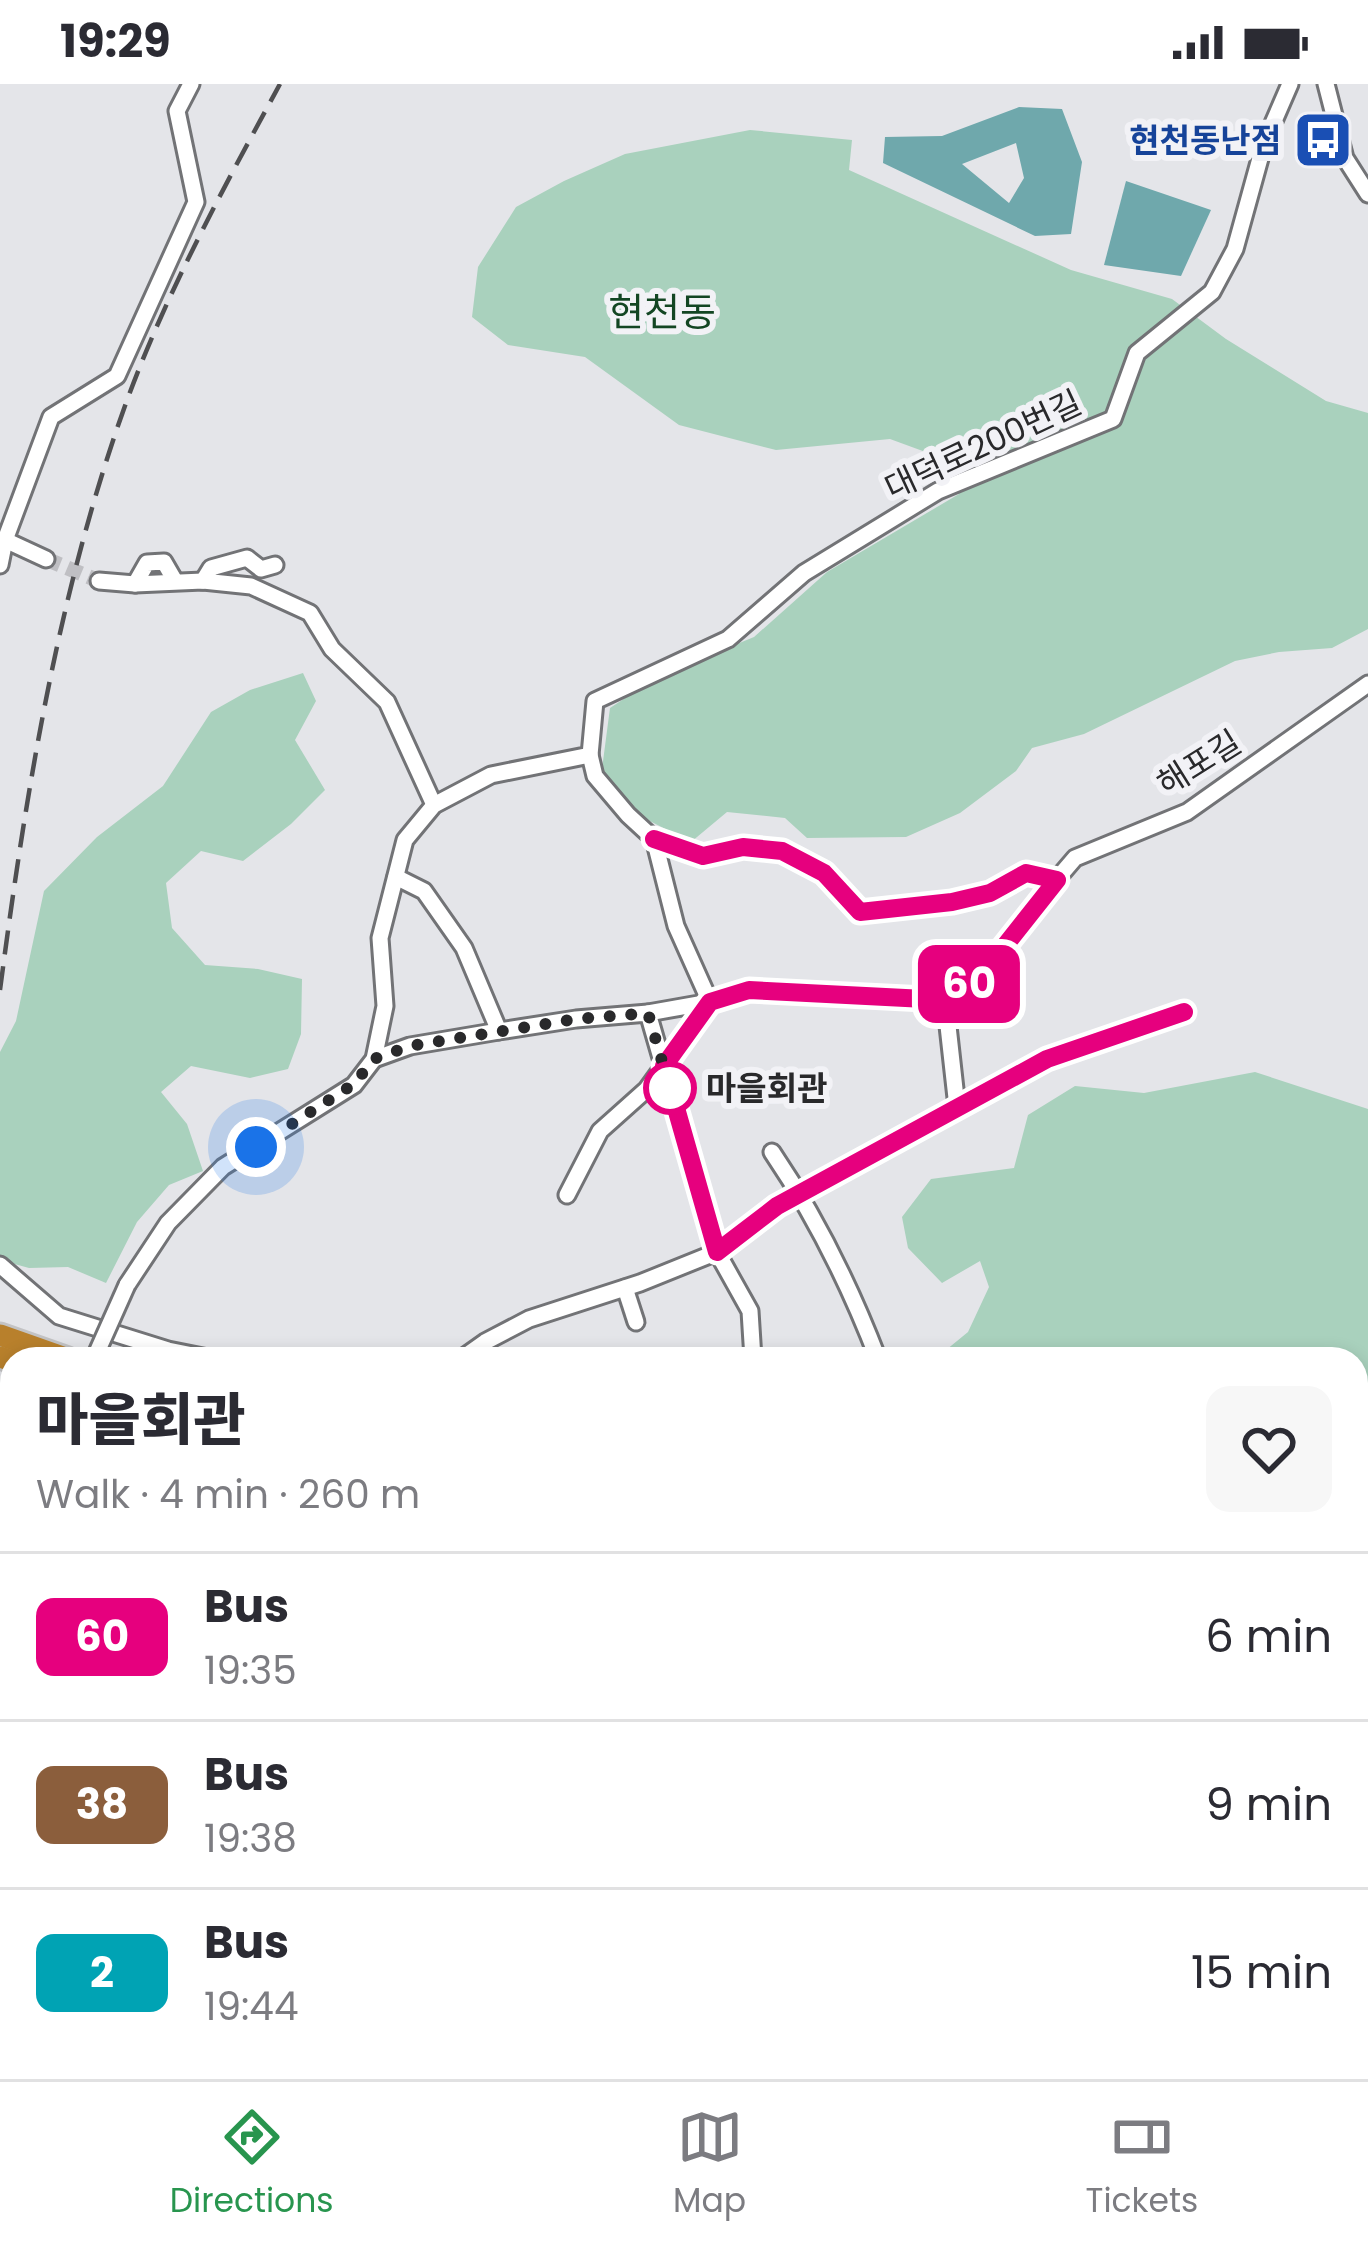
<!DOCTYPE html>
<html lang="en">
<head>
<meta charset="utf-8">
<style>
	body { margin:0; font-family:Poppins,"Noto Sans KR",sans-serif; background:#f7f7f7; color:#2b2b33; height:100vh; display:flex; flex-direction:column; font-size:45px; white-space:nowrap }
	* { box-sizing:border-box; margin:0 }
	p { font-size:39px; color:#7c7c81 }
	.icon { flex:none; width:66px; height:66px; fill:none; stroke:currentColor; stroke-width:2; stroke-linecap:round; stroke-linejoin:round }
	.map { position:relative; flex:1; overflow:hidden }
	.side { position:absolute; left:0px; top:1263px; width:1368px; height:732px; display:flex; flex-direction:column; background:#fff; border-radius:36px 36px 0 0; box-shadow:0 6px 18px #0003 }
	.side>* { flex:none }
	.badge { padding:0 24px; border-radius:18px; font-size:42px; line-height:78px }
	.you { position:absolute; width:60px; height:60px; margin:-30px; border:9px solid #fff; border-radius:50%; background:#1a73e8; box-shadow:0 0 0 18px #1a73e833 }
	.map>.badge { position:absolute; translate:-50% -50%; box-shadow:0 0 0 6px #fff }
	.round { display:grid; place-items:center; flex:none; width:126px; height:126px; border-radius:24px; background:#f7f7f7 }
	.head { display:flex; align-items:center; justify-content:space-between; height:204px; padding:0 36px }
	h1 { font-size:57px; font-weight:800; line-height:90px }
	ul { padding:0; list-style:none }
	li { display:flex; align-items:center; gap:36px; height:168px; padding:0 36px; border-top:3px solid #e1e1e2 }
	li div { flex:1 }
	li b { display:block; font-size:45px }
	li em { font-style:normal }
	li .badge { min-width:132px; font-weight:700; text-align:center }
	.status { display:flex; justify-content:space-between; align-items:center; height:84px; padding:0 60px; background:#fff; direction:ltr }
	.status svg { height:33px; fill:currentColor }
	.tabs { display:flex; justify-content:space-around; align-items:center; height:168px; border-top:3px solid #e1e1e2; background:#fff; font-size:33px; color:#7c7c81 }
	.tabs a { display:grid; justify-items:center; gap:6px }
	.tabs .current { color:#28954e }
	.map>svg:first-child { display:block }
	.green { fill:#a9d1bd }
	.water { fill:#6fa8ac; fill-rule:evenodd }
	.lines { fill:none; stroke-linecap:round; stroke-linejoin:round }
	.minor-tunnel { stroke:#bfbfc3; stroke-width:15; stroke-dasharray:15 8; stroke-linecap:butt }
	.minor-casing { stroke:#727376; stroke-width:21 }
	.highway-casing { stroke:#c3c3c4; stroke-width:27 }
	.minor { stroke:#fff; stroke-width:15 }
	.highway { stroke:#b8802c; stroke-width:21 }
	.rail { stroke:#4f4f51; stroke-width:4.5; stroke-dasharray:24 12; stroke-linecap:butt }
	.minor-bridge-casing { stroke:#727376; stroke-width:21; stroke-linecap:butt }
	.minor-bridge { stroke:#fff; stroke-width:15 }
	.line-casing { stroke:#fff; stroke-width:27 }
	.line { stroke:#e6007e; stroke-width:18 }
	.walk { stroke:#29292b; stroke-width:12; stroke-dasharray:0 21.6 }
	.stop-dot { fill:#fff; stroke:#e6007e; stroke-width:6 }
	.labels { text-anchor:middle; dominant-baseline:central; stroke-width:12; stroke-linejoin:round; paint-order:stroke }
	.transit-label { font-size:33px; font-weight:bold; fill:#164399; stroke:#f2f2f6; text-anchor:end }
	.street-label { font-size:33px; fill:#29292b; stroke:#f2f2f6 }
	.stop-label { font-size:33px; font-weight:bold; fill:#29292b; stroke:#f2f2f6; text-anchor:start }
	.quarter-label { font-size:39px; fill:#134623; stroke:#f2f2f6 }
</style>
</head>
<body>
<div class="status"><b>19:29</b><svg viewBox="0 0 49 12"><path d="M0 12V9h3v3zM5 12V6h3v6zM10 12V3h3v9zM15 12V0h3v12zM26 1h20v11H26zM47 4h2v5h-2z"/></svg></div>
<div class="map">
<svg width="1368" height="1995" viewBox="0 0 1368 1995">
	<rect width="100%" height="100%" fill="#e4e5e9"/>
	<!-- green -->
	<g class="green">
		<path d="M750,46L852,56L849,86L1071,186L1172,215L1226,255L1326,317L1368,329V545L1332,564L1279,568L1235,577L1084,650L1032,664L1016,687L960,729L906,753L807,754L785,734L727,728L691,758L632,728L602,685L610,624L657,593L754,553L827,488L959,410L950,377L890,355L776,366L679,341L585,273L508,261L472,233L478,183L516,123L564,97L625,70Z"/>
		<path d="M303,589L316,617L295,656L325,706L291,740L243,777L201,767L166,799L172,844L205,881L258,885L302,895L301,950L288,985L250,994L191,982L161,1008L187,1040L203,1087L169,1101L137,1138L106,1199L68,1183L29,1184L0,1176V968L16,937L44,807L97,753L163,702L211,628L250,606Z"/>
		<path d="M1255,988L1368,1025V1545L1356,1540V1275H935L968,1248L989,1203L980,1177L942,1199L908,1164L902,1133L931,1095L1014,1084L1028,1031L1075,1002L1144,1009Z"/>
	</g>
	<!-- water -->
	<g class="water">
		<path d="M1019,23L1062,25L1082,78L1071,150L1035,152L883,79L885,53L942,52ZM1016,59L1024,94L1009,119L962,80Z"/>
		<path d="M1126,97L1211,126L1181,192L1104,181Z"/>
		<path d="M479,1983H1208L1211,1995H483Z"/>
	</g>
	<g class="lines">
		<!-- minor-tunnel -->
		<path class="minor-tunnel" d="M46,475L99,497"/>
		<!-- minor casing -->
		<g class="minor-casing">
			<g id="minor">
				<path d="M1326,0L1345,74L1368,110"/>
				<path d="M5,456L46,475"/>
				<path d="M0,481L5,456L51,333L117,292L196,118L177,27L191,0"/>
				<path d="M99,497L135,500L203,497L251,502L310,529L332,565L387,618L434,721"/>
				<path d="M203,497L211,484L247,474L261,485L275,481"/>
				<path d="M135,500L147,479L164,478L175,497"/>
				<path d="M590,671L595,692L628,731L654,755L676,842L710,918L648,929"/>
				<path d="M654,755L703,772L743,763L782,768L824,789L860,828L952,818L990,809L1026,789L1057,796"/>
				<path d="M396,793L424,807L464,864L499,947L576,935L648,929L717,1168L750,1227L753,1275"/>
				<path d="M374,975L410,962L499,947"/>
				<path d="M957,1023L1047,975L1184,928"/>
				<path d="M772,1068C816,1133 850,1202 878,1275"/>
				<path d="M567,1111L600,1047L647,1005L710,918L749,906L945,915"/>
				<path d="M0,1181L59,1232L168,1266L213,1275"/>
				<path d="M127,1201L168,1139L223,1083L354,1001L374,975L385,922L380,854L405,756L434,721L491,691L590,671L595,617L728,555L804,489L938,407L1113,335L1137,269L1212,208L1235,165L1264,60L1290,0"/>
				<path d="M625,1204L636,1238"/>
				<path d="M461,1275L485,1258L529,1235L640,1199L717,1168L777,1122L957,1023L945,915L981,892L1039,816L1075,774L1187,728L1368,600"/>
				<path d="M0,1361L12,1377"/>
				<path d="M0,1415L12,1404"/>
			</g>
		</g>
		<!-- highway casing -->
		<g class="highway-casing">
			<g id="highway">
				<path d="M0,1251L68,1275"/>
				<path d="M0,1273L12,1277"/>
				<path d="M1356,1602L1368,1605"/>
				<path d="M1356,1630L1368,1633"/>
			</g>
		</g>
		<!-- minor -->
		<use href="#minor" class="minor"/>
		<!-- highway -->
		<use href="#highway" class="highway"/>
		<!-- rail -->
		<g class="rail">
			<path d="M0,906C26,708 58,508 126,319C166,209 224,103 280,0"/>
			<path d="M0,1617L12,1688"/>
			<path d="M1,1675L12,1734"/>
			<path d="M76,1983L80,1995"/>
		</g>
		<!-- minor-bridge casing -->
		<g class="minor-bridge-casing">
			<path id="minor-bridge" d="M94,1275L127,1201"/>
		</g>
		<!-- minor-bridge -->
		<use href="#minor-bridge" class="minor-bridge"/>
	</g>
	<g class="lines">
		<!-- line casing -->
		<g class="line-casing">
			<path id="line" d="M654,755L703,772L743,763L782,767L824,789L860,828L952,818L990,809L1026,789L1057,796L981,892L945,916L749,906L710,918L664,982L717,1168L777,1122L1047,975L1184,928"/>
		</g>
		<!-- line -->
		<use href="#line" class="line"/>
		<!-- walk -->
		<path class="walk" d="M256,1063L354,1000L374,975L410,962L576,935L648,929L674,1019L670,1004"/>
	</g>
	<!-- icons -->
	<defs>
		<g id="bus-square" transform="scale(3)"><rect x="-9" y="-9" width="18" height="18" rx="4" fill="#1a4fb4" stroke="#f2f2f6"/><path d="M-5-6H5V4H4V6H2V4H-2V6H-4V4H-5ZM-3.5-4V0h7V-4ZM-3.5 1.2v1.5H-2V1.2ZM2 1.2v1.5H3.5V1.2Z" fill="#fff"/></g>
	</defs>
	<g fill-rule="evenodd">
		<use href="#bus-square" x="1323" y="56"/>
	</g>
	<!-- markers -->
	<circle class="stop-dot" cx="670" cy="1004" r="24"/>
	<g class="labels">
		<!-- transit labels -->
		<g class="transit-label">
			<text x="1281" y="56">현천동난점</text>
		</g>
		<!-- street labels -->
		<g class="street-label">
			<text transform="translate(983 361) rotate(-25)">대덕로200번길</text>
			<text transform="translate(1199 679) rotate(-32)">해포길</text>
		</g>
		<!-- stop labels -->
		<g class="stop-label">
			<text x="706" y="1004">마을회관</text>
		</g>
		<!-- quarter labels -->
		<g class="quarter-label">
			<text x="662" y="228">현천동</text>
		</g>
	</g>
</svg>
<div class="you" style="left:256px;top:1063px"></div>
<b class="badge" style="left:969px;top:900px;background:#e6007e;color:#fff">60</b>
<section class="side">
<div class="head"><div><h1>마을회관</h1><p>Walk · 4 min · 260 m</p></div><a class="round"><svg class="icon" aria-label="heart" viewBox="0 0 24 24"><path d="M12 20l-8-8c-3-5 5-10 8-4 3-6 11-1 8 4z"/></svg></a></div>
<ul>
<li><span class="badge" style="background:#e6007e;color:#fff">60</span><div><b>Bus</b><p>19:35</p></div><em>6 min</em></li>
<li><span class="badge" style="background:#8b5e3c;color:#fff">38</span><div><b>Bus</b><p>19:38</p></div><em>9 min</em></li>
<li><span class="badge" style="background:#00a3b4;color:#fff">2</span><div><b>Bus</b><p>19:44</p></div><em>15 min</em></li>
</ul>
</section>
</div>
<nav class="tabs">
<a class="current"><svg class="icon" aria-label="directions" viewBox="0 0 24 24"><path d="M12 3l9 9-9 9-9-9zM9 14v-3h6M13 9l2 2-2 2"/></svg>Directions</a>
<a><svg class="icon" aria-label="map" viewBox="0 0 24 24"><path d="M3 6l6-2 6 2 6-2v14l-6 2-6-2-6 2zM9 4v14M15 6v14"/></svg>Map</a>
<a><svg class="icon" aria-label="tickets" viewBox="0 0 24 24"><path d="M3 7h18v10H3zM15 7v10"/></svg>Tickets</a>
</nav>
</body>
</html>
